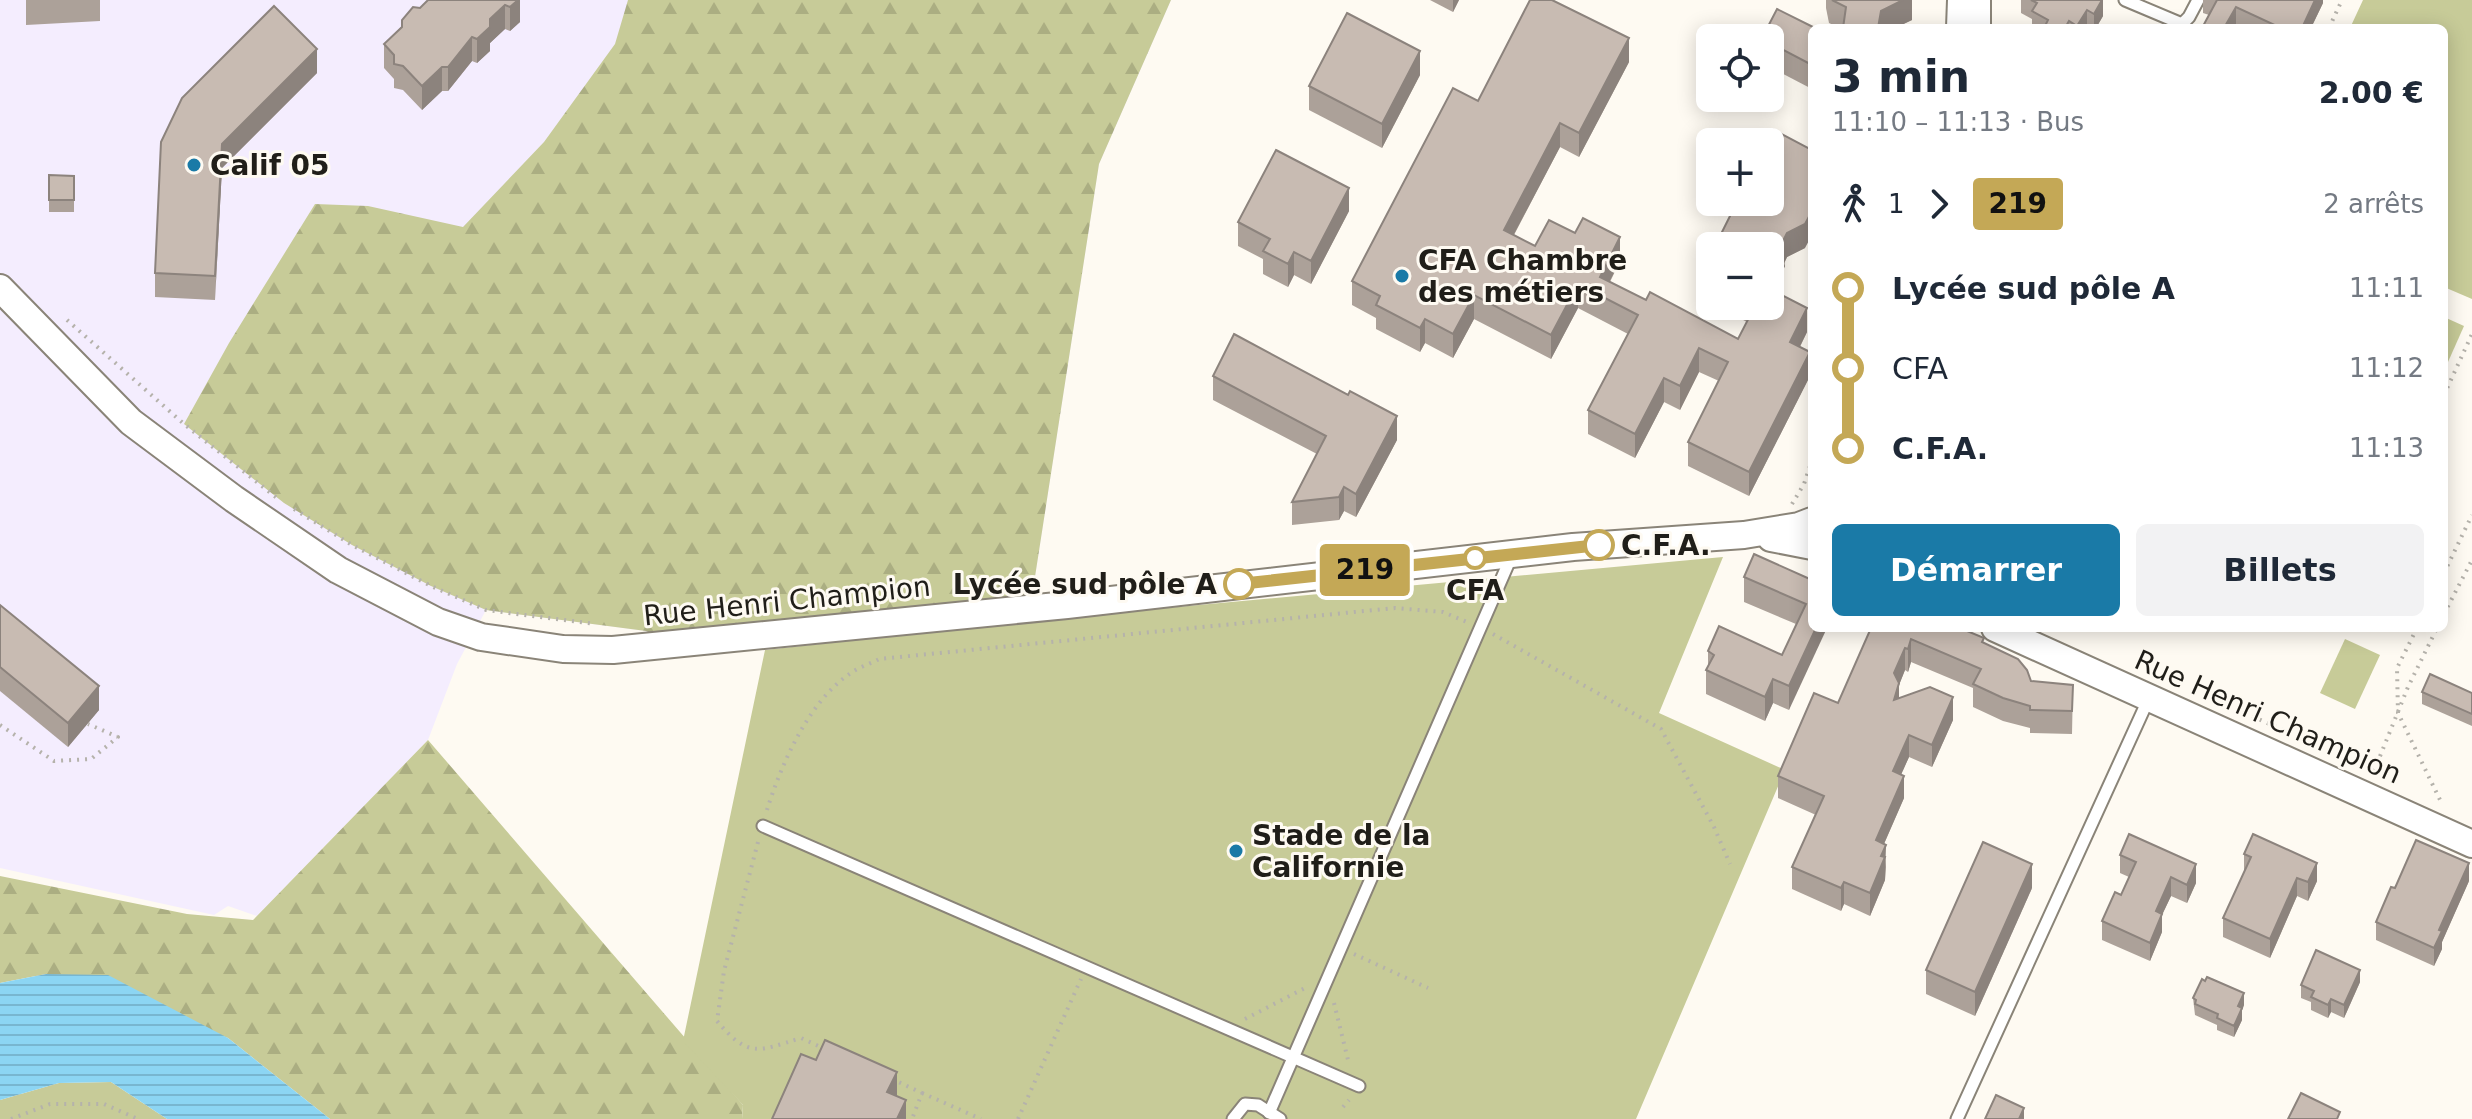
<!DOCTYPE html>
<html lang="fr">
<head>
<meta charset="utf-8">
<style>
	body { margin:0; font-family:"DejaVu Sans",sans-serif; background:#f2f2f3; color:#1f2937; height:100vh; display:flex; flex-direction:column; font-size:30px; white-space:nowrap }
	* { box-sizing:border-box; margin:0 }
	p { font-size:26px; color:#747a83 }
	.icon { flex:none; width:44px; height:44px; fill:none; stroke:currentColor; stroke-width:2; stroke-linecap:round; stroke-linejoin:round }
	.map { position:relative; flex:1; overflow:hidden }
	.side { position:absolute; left:1808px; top:24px; width:640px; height:608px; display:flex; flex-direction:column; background:#fff; border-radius:12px; box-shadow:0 4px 20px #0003 }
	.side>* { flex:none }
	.badge { padding:0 16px; border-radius:6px; font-size:28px; line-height:52px }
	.buttons { position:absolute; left:1696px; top:24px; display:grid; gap:16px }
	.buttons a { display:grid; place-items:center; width:88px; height:88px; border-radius:12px; background:#fff; box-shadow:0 4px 20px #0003; font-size:40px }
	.map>.badge { position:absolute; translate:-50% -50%; box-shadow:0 0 0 4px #fff }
	.legs { display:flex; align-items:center; gap:12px; height:88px; padding:0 24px; font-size:26px }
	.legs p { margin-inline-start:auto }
	.overview { display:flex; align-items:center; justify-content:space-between; height:136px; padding:0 24px }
	h1 { font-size:44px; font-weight:700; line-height:60px }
	.cta { display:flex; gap:16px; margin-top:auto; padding:16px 24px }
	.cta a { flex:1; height:92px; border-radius:12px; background:#1a7aa7; color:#fff; font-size:32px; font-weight:700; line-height:92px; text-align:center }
	.cta a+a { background:#f2f2f3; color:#1f2937 }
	ul { padding:0 24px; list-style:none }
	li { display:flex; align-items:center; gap:28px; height:80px; font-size:30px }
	li i { display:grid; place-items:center; width:12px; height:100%; margin:0 10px; background:currentColor }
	li i::after { content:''; width:20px; height:20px; margin:-10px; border:6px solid; border-radius:50%; background:#fff }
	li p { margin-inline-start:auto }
	li:first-child i { background:linear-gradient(#0000 50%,currentColor 0) }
	li:last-child i { background:linear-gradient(currentColor 50%,#0000 0) }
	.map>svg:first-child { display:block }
	.commercial { fill:#f4edfe }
	.forest { fill:url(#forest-firs) }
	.park { fill:#c7cb98 }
	.water { fill:url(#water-rules) }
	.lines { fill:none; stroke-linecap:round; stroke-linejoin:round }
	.service-casing { stroke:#8a8478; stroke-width:15 }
	.minor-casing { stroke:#8a8478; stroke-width:26 }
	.tertiary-casing { stroke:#8a8478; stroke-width:30 }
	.path { stroke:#b5b2ab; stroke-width:4; stroke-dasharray:2 6; stroke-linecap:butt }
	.service { stroke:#fff; stroke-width:11 }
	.minor { stroke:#fff; stroke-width:22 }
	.tertiary { stroke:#fff; stroke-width:26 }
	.wall { fill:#aca199 }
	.shaded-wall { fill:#8c837d }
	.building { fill:#c8bbb2; stroke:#8c837d; stroke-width:2 }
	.line-1-casing { stroke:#fff; stroke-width:18 }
	.line-1 { stroke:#c4a856; stroke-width:12 }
	.poi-dot { fill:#1a7aa7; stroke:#fefaf2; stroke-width:3 }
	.stop-1-dot { fill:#fff; stroke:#c4a856; stroke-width:4 }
	.labels { text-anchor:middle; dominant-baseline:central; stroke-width:6; stroke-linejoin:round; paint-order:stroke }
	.poi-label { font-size:28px; font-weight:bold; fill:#201e19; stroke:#fefaf2; text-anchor:start }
	.stop-label { font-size:28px; font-weight:bold; fill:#201e19; stroke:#fefaf2; text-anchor:start }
	.street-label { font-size:28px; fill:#201e19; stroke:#fefaf2 }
</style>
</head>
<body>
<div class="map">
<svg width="2472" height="1119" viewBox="0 0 2472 1119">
	<defs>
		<pattern id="forest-firs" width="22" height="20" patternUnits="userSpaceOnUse" patternTransform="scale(2)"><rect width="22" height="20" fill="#c7cb98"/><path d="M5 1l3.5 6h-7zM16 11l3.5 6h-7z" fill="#abae82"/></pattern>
		<pattern id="water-rules" width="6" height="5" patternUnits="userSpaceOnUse" patternTransform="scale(2)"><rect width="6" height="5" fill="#8cd5f3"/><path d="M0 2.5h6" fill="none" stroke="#78b6d0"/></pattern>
	</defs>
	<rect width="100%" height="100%" fill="#fefaf2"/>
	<!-- commercial -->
	<path class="commercial" d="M0,0H1171L1099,164L1030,609L675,644L646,631L486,610L457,664L428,740L257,916L228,906L214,915L0,868Z"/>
	<!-- forest -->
	<g class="forest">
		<path d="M628,0H1171L1099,164L1030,609L675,644L646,631L486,610L431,586L352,545L284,503L184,424L229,343L315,204L368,206L463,227L544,142L615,44Z"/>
		<path d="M428,740L743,1105L742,1119H330L228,1038L46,974L0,983V876L187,914L253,920Z"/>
	</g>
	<!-- park -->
	<g class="park">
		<path d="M2363,0H2472V299L2444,287V28H2350Z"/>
		<path d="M2444,317L2464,326L2444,371Z"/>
		<path d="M1723,557L1659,713L1785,770L1636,1119H742L743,1105L683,1041L765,650L1025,621Z"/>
		<path d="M2345,639L2380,655L2355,709L2320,693Z"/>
		<path d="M111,1082L167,1119H0V1100L59,1083Z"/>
	</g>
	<!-- water -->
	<path class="water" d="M46,974L108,975L228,1038L330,1119H167L111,1082L59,1083L0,1100V983Z"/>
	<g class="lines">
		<!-- service casing -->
		<g class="service-casing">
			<g id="service">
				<path d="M2125,0L2182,24L2189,17L2198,0"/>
				<path d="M763,826L1359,1086"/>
				<path d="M1269,1113L1512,555"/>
				<path d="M1233,1119L1245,1104L1258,1105L1280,1119"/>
				<path d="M1957,1119L2149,698"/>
			</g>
		</g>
		<!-- minor casing -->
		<g class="minor-casing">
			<g id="minor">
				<path d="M1958,28L1959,0"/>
				<path d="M1979,28V0"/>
			</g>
		</g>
		<!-- tertiary casing -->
		<g class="tertiary-casing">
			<g id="tertiary">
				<path d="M0,288L131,422L234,499L338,570L438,622L481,637L563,649L613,650L1067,605L1573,547L1744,535L1799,526L1812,521"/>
				<path d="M1771,538L1812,546"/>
				<path d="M1995,628L2472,844"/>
			</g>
		</g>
		<!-- path -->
		<g class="path">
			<path d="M2329,28L2342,0"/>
			<path d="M67,320L184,424L277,498"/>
			<path d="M2444,395L2472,334"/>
			<path d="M1792,504L1804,484L1812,460"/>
			<path d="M294,509L352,545L431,586L486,610L595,624"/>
			<path d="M2444,573L2472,515"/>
			<path d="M2444,614L2472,560"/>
			<path d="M2417,628L2397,668L2398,713L2442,804"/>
			<path d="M1493,634L1661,729L1714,827L1730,864"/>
			<path d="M2245,713L2321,747"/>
			<path d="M0,725L54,761L91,759L118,737L88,724"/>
			<path d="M2374,771L2408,687L2437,628"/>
			<path d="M767,810C781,765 809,700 851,673C859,667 870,664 879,659L1395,608L1443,612L1467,622"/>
			<path d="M758,842L724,971L717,1021C749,1059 758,1051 801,1038L825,1049"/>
			<path d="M1354,954L1428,988"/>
			<path d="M1334,1003L1349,1064"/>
			<path d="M1245,1019L1305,988"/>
			<path d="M892,1079L922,1093L912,1119"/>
			<path d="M922,1093L981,1119"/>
			<path d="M1343,1107L1349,1100"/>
			<path d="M11,1119L50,1104H104L138,1119"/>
			<path d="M1018,1119L1081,979"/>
		</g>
		<!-- service -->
		<use href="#service" class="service"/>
		<!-- minor -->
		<use href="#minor" class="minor"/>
		<!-- tertiary -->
		<use href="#tertiary" class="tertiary"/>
	</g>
	<!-- wall -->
	<g class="wall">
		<path d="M26,0H100V21L26,25Z"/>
		<path d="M520,0V22L510,31L505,29L490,43V51L477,63L472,61L448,91H442L422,110L403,90L394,88V79L384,68V44L420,8Z"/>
		<path d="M1430,0H1459L1453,12Z"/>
		<path d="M1826,0H1912V20L1895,28H1840L1829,23L1826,8Z"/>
		<path d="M2021,0H2103V16L2096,28H2032V19L2021,13Z"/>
		<path d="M2203,0H2323V3L2311,28H2202L2209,15L2203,13Z"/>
		<path d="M274,6L317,73L222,168L215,300L155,297V273Z"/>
		<path d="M1812,28V89L1770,67V38Z"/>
		<path d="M1629,62L1579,157L1560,147L1514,235L1535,246L1620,261L1610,282L1646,300L1738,339L1747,322L1716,306H1770V246L1805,248L1787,257L1784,264V290L1781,295L1807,332L1800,347L1810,376L1749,496L1688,466V442L1719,381L1699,372L1680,410L1664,402L1635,458L1588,434V410L1628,334L1578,308L1551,359L1474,319L1453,358L1425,343L1420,352L1376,329V318L1352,305V281L1478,101Z"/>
		<path d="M1420,75L1382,148L1309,110V86Z"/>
		<path d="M49,175L74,176V212H49Z"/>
		<path d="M1349,211L1311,284L1294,275L1288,287L1263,274V259L1238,246V222Z"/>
		<path d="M1710,256V303L1700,298V274Z"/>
		<path d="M1213,376L1397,440L1356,517L1344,511L1339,520L1292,525V502L1317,454L1213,400Z"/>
		<path d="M1744,577L1812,580L1789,710L1773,703L1765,721L1706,694V670L1708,666V651L1782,655L1796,624L1744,602Z"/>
		<path d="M0,605L99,710L68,747L0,691Z"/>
		<path d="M1871,628L1984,643L2031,681L2073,685L2072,734L2030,733V728L2003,721L1973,707V688L1911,662L1908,672L1905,670L1899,685V698L1953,720L1932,767L1909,757L1901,774L1904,798L1884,844L1886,867L1885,880L1870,916L1844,904L1841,911L1792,889V867L1816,815L1778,798V776L1838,703Z"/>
		<path d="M2422,692L2472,693V726L2422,704Z"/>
		<path d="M2244,854L2317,881L2308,901L2297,896L2270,958L2223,937V918L2244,872Z"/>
		<path d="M2120,855L2196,883L2187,903L2171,896L2162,915V932L2150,961L2102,940V921L2121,895L2129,877L2120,873Z"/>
		<path d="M2469,881L2442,942V949L2434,966L2376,940V922Z"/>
		<path d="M2032,888L1975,1016L1926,994V970Z"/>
		<path d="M2360,982L2344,1018L2331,1012L2328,1018L2311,1010V1002L2301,998V985Z"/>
		<path d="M2193,998L2244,1005L2242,1010V1020L2234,1037L2217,1030V1025L2195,1015Z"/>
	</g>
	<!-- shaded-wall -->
	<g class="shaded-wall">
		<path d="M518,0H520V22L510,31V7Z"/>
		<path d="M1453,0H1459L1453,12Z"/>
		<path d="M1903,0H1912V20L1895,28H1878L1881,11Z"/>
		<path d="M2102,0H2103V16L2096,28H2094V14Z"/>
		<path d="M2315,0H2323V3L2311,28H2302Z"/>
		<path d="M505,5V29L490,43V51L477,63V39L490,19Z"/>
		<path d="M2236,7V28H2224Z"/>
		<path d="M2087,10V28H2077V26Z"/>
		<path d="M472,37V61L448,91V67Z"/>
		<path d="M1629,38V62L1579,157V133Z"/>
		<path d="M317,49V73L222,168L215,300L222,144Z"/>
		<path d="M1420,51V75L1382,148V124Z"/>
		<path d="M442,67V91L422,110V86Z"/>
		<path d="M1560,123V147L1504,253V230Z"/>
		<path d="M1349,188V211L1311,284V261Z"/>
		<path d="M1812,211V235L1805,248L1787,257L1780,271V247L1787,233Z"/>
		<path d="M1620,237V261L1602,296L1600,277Z"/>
		<path d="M1294,252V275L1288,287V264Z"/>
		<path d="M1784,266V290L1772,314V290Z"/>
		<path d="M1578,284V308L1551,359V335Z"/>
		<path d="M1474,295V319L1453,358V334Z"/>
		<path d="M1807,308V332L1790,366V342Z"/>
		<path d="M1425,319V343L1420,352V328Z"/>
		<path d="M1699,348V372L1680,410V386Z"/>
		<path d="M1810,352V376L1749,496V472Z"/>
		<path d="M1664,378V402L1635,458V434Z"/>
		<path d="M1397,416V440L1356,517V494Z"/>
		<path d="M1344,487V511L1339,520V497Z"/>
		<path d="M1816,628H1827L1789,710V686Z"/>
		<path d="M1911,639V662L1908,672V649Z"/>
		<path d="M1905,648V670L1899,685V706L1894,722V673Z"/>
		<path d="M1773,679V703L1765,721V697Z"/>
		<path d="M99,686V710L68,747V723Z"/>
		<path d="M1953,697V720L1932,767V745Z"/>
		<path d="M1909,735V757L1893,793V771Z"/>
		<path d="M1904,776V798L1876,862V840Z"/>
		<path d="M1886,845L1885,880L1870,916V893L1881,856Z"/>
		<path d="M2317,863V881L2308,901V882Z"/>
		<path d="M2469,863V881L2442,942V949L2434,966V948L2439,930Z"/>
		<path d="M2032,864V888L1975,1016V992Z"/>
		<path d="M2196,864V883L2187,903V885Z"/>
		<path d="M2171,877V896L2162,915V932L2150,961V943L2156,911Z"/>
		<path d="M2297,878V896L2270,958V939Z"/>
		<path d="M1844,882V904L1841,911V888Z"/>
		<path d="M2360,970V982L2344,1018V1005Z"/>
		<path d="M2244,993V1005L2242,1010V1020L2234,1037V1026L2238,1006Z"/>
		<path d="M2331,999V1012L2328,1018V1005Z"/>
		<path d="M897,1072V1096L887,1116V1092Z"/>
		<path d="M906,1100V1119H897Z"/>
		<path d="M2024,1108V1119H2019Z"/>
	</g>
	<!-- building -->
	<g class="building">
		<path d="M428,0H518L510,7L505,5L490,19V27L477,39L472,37L448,67H442L422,86L403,66L394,64V55L384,44L402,27V20L413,7L420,8Z"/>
		<path d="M1530,0H1552L1629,38L1579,133L1560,123L1504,230L1535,246L1549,220L1575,233L1583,218L1620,237L1600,277L1646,300L1650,292L1738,339L1755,306H1770V246H1715L1737,202H1770V142H1768L1774,130L1812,150V211L1805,224L1787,233L1780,247L1784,266L1772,290L1807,308L1790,342L1810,352L1749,472L1688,442L1728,362L1699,348L1680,386L1664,378L1635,434L1588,410L1638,315L1578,284L1551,335L1474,295L1453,334L1425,319L1420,328L1376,305L1380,296L1352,281L1453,88L1478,101Z"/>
		<path d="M1832,0H1903L1881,11L1878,28H1843L1846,7Z"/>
		<path d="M2031,0H2102L2094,14L2087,10L2077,26L2069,21L2065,28H2044L2048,20L2032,11L2037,3Z"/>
		<path d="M2217,0H2315L2302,28H2281L2236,7L2224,28H2202Z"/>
		<path d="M274,6L317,49L222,144L215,276L155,273L161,142L182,98Z"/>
		<path d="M1777,9L1815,28H1812V65L1770,43V38H1762Z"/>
		<path d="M1347,13L1420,51L1382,124L1309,86Z"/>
		<path d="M1276,150L1349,188L1311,261L1294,252L1288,264L1263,251L1270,239L1238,222Z"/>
		<path d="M49,175L74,176V200H49Z"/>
		<path d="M1710,256V279L1700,274Z"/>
		<path d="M1234,334L1348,395L1350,391L1397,416L1356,494L1344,487L1339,497L1292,502L1326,436L1213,376Z"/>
		<path d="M1754,554L1812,580V628H1816L1789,686L1773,679L1765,697L1706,670L1714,655L1708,651L1719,626L1782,655L1806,604L1744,577Z"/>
		<path d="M0,605L99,686L68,723L0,667Z"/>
		<path d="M1871,628H1960L1984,638L1982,642L2018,659L2027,670L2031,681L2073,685L2072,711L2030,710V706L2003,698L1973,684L1981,669L1911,639L1908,649L1905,648L1894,673L1899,683L1894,700L1930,687L1953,697L1932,745L1909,735L1893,771L1904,776L1876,840L1886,845L1881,856L1885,857L1870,893L1844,882L1841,888L1792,867L1824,796L1778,776L1814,693L1838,703Z"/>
		<path d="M2430,674L2472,693V714L2422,692Z"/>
		<path d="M2129,834L2196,864L2187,885L2171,877L2156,911L2162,914L2150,943L2102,921L2115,892L2121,895L2136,862L2120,855Z"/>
		<path d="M2253,834L2317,863L2308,882L2297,878L2270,939L2223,918L2251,857L2244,854Z"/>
		<path d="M2416,840L2469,863L2439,930L2442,931L2434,948L2376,922L2391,887L2395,888Z"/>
		<path d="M1983,842L2032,864L1975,992L1926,970Z"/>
		<path d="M2316,950L2360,970L2344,1005L2331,999L2328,1005L2311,997L2314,991L2301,985Z"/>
		<path d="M2207,977L2244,993L2238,1006L2242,1008L2234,1026L2217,1018L2218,1014L2195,1004L2196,1000L2193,998L2202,979L2205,981Z"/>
		<path d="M825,1040L897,1072L887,1092L906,1100L897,1119H772L801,1054L816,1060Z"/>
		<path d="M2301,1093L2340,1112L2337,1119H2288Z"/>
		<path d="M1996,1095L2024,1108L2019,1119H1985Z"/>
	</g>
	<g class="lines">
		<!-- line-1 casing -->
		<g class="line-1-casing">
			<path id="line-1" d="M1239,584L1599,545"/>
		</g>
		<!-- line-1 -->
		<use href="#line-1" class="line-1"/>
	</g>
	<!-- markers -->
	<g class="poi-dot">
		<circle cx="194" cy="165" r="8"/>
		<circle cx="1402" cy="276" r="8"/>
		<circle cx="1236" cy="851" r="8"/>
	</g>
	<g class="stop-1-dot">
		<circle cx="1599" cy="545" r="14"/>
		<circle cx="1475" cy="558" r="10"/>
		<circle cx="1239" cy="584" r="14"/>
	</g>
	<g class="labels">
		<!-- poi labels -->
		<g class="poi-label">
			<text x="210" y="165">Calif 05</text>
			<text x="1418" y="260">CFA Chambre<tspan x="1418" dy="32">des métiers</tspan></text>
			<text x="1252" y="835">Stade de la<tspan x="1252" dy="32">Californie</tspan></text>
		</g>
		<!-- stop labels -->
		<g class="stop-label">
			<text x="1621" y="545">C.F.A.</text>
			<text x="1217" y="584" text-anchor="end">Lycée sud pôle A</text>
			<text x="1475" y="590" text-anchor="middle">CFA</text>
		</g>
		<!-- street labels -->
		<g class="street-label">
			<text transform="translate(787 601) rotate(-6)">Rue Henri Champion</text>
			<text transform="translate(2268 717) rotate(24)">Rue Henri Champion</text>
		</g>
	</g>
</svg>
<div class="buttons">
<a><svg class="icon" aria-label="locate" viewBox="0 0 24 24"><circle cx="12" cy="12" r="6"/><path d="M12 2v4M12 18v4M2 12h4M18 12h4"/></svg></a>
<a>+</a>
<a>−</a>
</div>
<b class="badge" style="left:1365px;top:570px;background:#c4a856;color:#111">219</b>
<section class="side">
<div class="overview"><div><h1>3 min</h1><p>11:10 – 11:13 · Bus</p></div><b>2.00 €</b></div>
<div class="legs"><svg class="icon" aria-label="walk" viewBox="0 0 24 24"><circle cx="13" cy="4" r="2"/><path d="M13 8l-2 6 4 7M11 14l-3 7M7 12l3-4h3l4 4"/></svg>1<svg class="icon" aria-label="forward" viewBox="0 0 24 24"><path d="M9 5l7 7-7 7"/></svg><b class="badge" style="background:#c4a856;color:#111">219</b><p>2 arrêts</p></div>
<ul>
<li><i style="color:#c4a856"></i><b>Lycée sud pôle A</b><p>11:11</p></li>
<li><i style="color:#c4a856"></i><span>CFA</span><p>11:12</p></li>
<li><i style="color:#c4a856"></i><b>C.F.A.</b><p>11:13</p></li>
</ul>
<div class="cta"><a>Démarrer</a><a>Billets</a></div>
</section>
</div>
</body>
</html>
